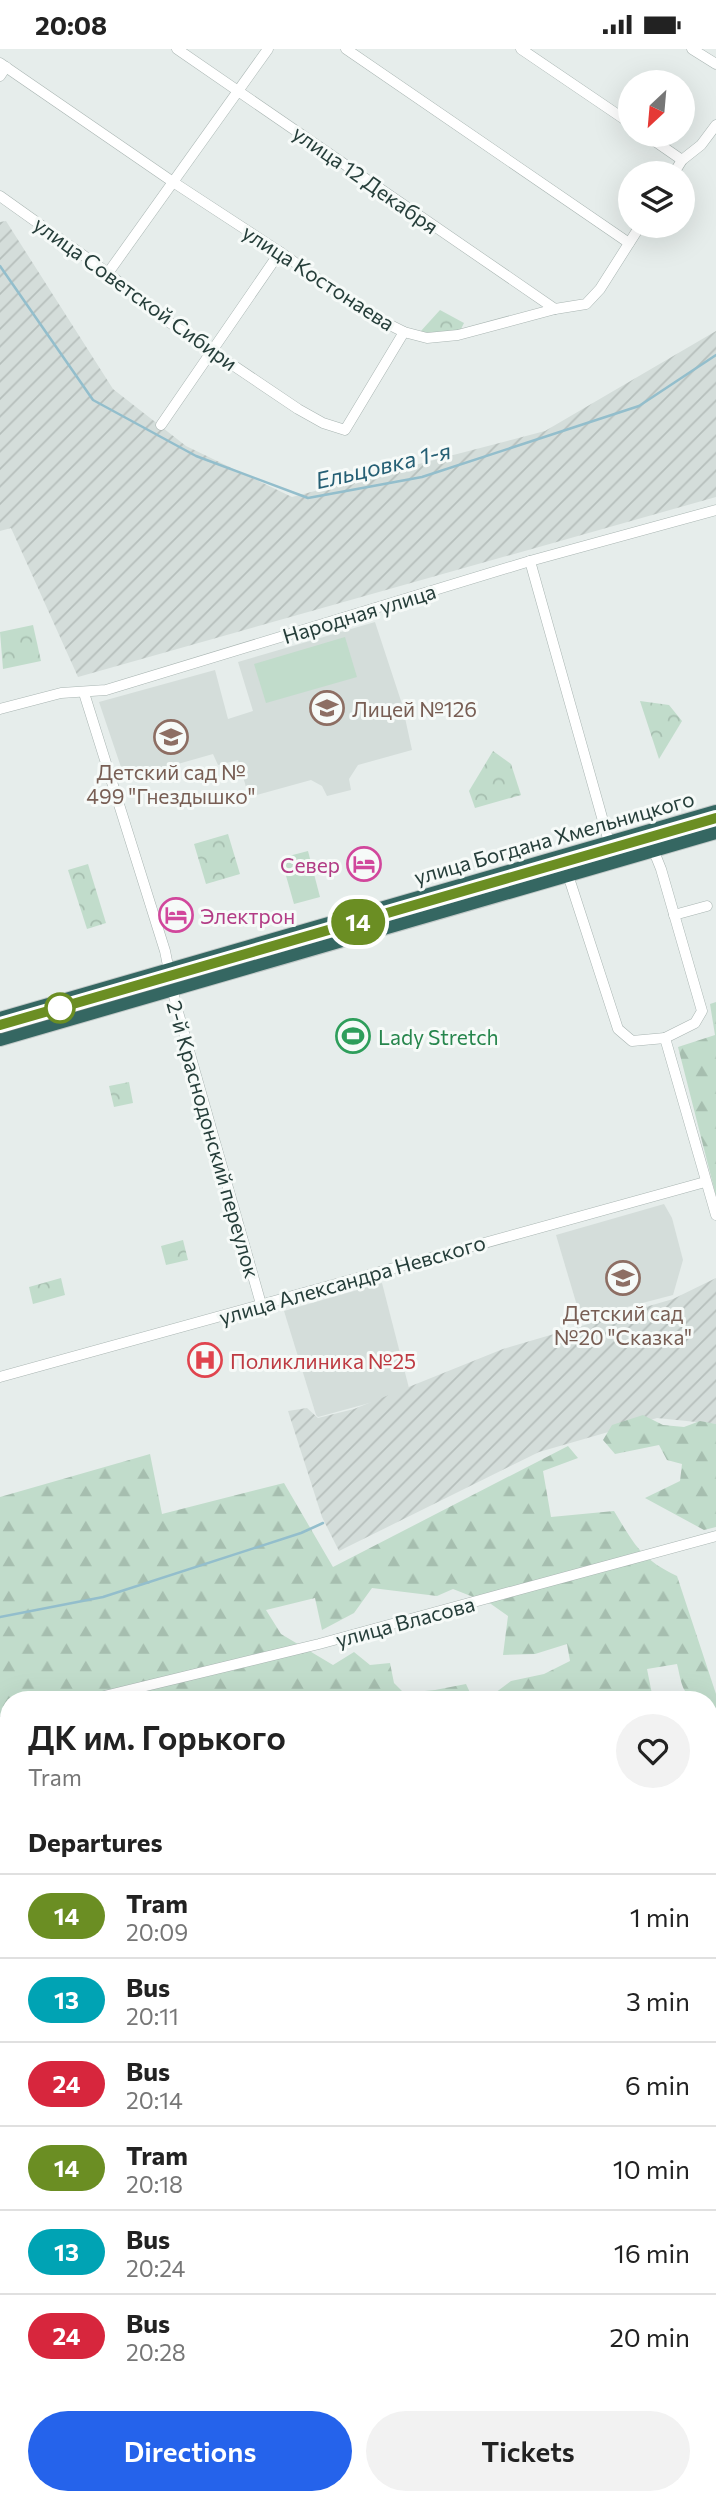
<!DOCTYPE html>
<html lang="en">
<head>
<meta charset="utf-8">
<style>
	body { margin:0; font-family:Commissioner,sans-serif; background:#f2f2f2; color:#222; height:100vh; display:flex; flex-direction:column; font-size:26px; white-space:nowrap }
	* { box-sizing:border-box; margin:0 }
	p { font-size:23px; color:#767676 }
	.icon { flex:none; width:38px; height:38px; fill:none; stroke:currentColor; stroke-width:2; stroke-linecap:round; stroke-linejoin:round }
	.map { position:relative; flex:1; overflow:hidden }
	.details { position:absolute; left:0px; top:1642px; width:718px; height:814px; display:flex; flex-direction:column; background:#fff; border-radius:28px 28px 0 0; box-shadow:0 7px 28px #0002 }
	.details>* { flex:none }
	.badge { padding:0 14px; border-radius:23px; font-size:24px; line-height:46px }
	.needle { width:46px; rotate:206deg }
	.tools { position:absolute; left:618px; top:21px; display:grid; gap:14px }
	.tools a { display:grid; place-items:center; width:77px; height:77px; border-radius:50%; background:#fff; box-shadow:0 7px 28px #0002; font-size:35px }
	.map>.badge { position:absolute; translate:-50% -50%; box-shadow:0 0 0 4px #fff }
	h2 { padding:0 28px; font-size:26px; line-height:63px }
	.round { display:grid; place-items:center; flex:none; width:74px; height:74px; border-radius:37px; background:#f2f2f2 }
	.head { display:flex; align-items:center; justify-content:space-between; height:119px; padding:0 28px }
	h1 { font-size:33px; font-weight:600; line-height:52px }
	.button { display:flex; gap:14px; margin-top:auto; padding:14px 28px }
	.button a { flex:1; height:80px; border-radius:42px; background:#2563eb; color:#fff; font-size:28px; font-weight:600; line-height:80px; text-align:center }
	.button a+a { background:#f2f2f2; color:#222 }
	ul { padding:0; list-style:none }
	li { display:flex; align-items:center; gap:21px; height:84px; padding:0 28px; border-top:2px solid #e0e0e0 }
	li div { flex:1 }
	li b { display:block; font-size:26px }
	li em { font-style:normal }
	li .badge { min-width:77px; font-weight:700; text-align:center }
	.status { display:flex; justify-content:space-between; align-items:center; height:49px; padding:0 35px; background:#fff; direction:ltr }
	.status svg { height:19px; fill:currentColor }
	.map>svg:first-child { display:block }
	.built { fill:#d4ddda }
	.industrial { fill:url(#industrial-furrows) }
	.grass { fill:#c1dccb }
	.forest { fill:url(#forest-firs) }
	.park { fill:url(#park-crowns) }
	.water { fill:#93becc }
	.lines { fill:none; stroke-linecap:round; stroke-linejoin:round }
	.stream { stroke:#93becc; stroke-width:2.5 }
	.minor-casing { stroke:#a9b5b2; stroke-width:11 }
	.highway-casing { stroke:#c2c9c8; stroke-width:16 }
	.minor { stroke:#fff; stroke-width:10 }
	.highway { stroke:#356762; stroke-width:14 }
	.tram { stroke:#617975; stroke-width:2 }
	.rail-casing { stroke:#617975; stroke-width:5 }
	.rail { stroke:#f6faf8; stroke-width:2.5; stroke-dasharray:8; stroke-linecap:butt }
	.line-casing { stroke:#fff; stroke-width:16 }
	.line { stroke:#6b8e23; stroke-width:10 }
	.stop-dot { fill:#fff; stroke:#6b8e23; stroke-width:3.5 }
	.labels { text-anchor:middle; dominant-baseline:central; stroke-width:6; stroke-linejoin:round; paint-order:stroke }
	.street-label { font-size:21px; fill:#263e3a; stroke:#f6faf8 }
	.education-label { font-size:21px; fill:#785e54; stroke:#f6faf8 }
	.hotel-label { font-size:21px; fill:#b23c85; stroke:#f6faf8; text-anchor:end }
	.leisure-label { font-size:21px; fill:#27864d; stroke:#f6faf8; text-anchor:start }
	.health-label { font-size:21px; fill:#be3a42; stroke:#f6faf8; text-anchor:start }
	.water-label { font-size:23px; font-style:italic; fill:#255f74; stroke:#f6faf8 }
</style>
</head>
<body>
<div class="status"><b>20:08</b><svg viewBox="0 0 49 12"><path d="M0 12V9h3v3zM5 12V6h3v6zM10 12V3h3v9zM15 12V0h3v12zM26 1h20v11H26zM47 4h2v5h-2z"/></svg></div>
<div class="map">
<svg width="716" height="2455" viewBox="0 0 716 2455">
	<defs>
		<pattern id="industrial-furrows" width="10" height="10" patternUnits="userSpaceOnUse" patternTransform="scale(1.75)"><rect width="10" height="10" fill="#d4ddda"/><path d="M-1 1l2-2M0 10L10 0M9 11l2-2" fill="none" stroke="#b6bfbc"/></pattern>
		<pattern id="forest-firs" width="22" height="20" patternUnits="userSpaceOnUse" patternTransform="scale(1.75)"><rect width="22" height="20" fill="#c1dccb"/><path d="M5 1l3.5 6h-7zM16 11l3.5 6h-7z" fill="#a6beaf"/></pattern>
		<pattern id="park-crowns" width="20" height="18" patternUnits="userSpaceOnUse" patternTransform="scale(1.75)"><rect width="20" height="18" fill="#c1dccb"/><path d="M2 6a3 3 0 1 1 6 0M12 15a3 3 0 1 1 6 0" fill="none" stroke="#a6beaf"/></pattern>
	</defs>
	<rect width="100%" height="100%" fill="#e6edeb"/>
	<!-- built -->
	<g class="built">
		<path d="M375,573L402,655L412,701L358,716L349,730L351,741L327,747L322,737L311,731L249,748L238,711L218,716L213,705L125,730L99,653L215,621L228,670L253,662L238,613Z"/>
		<path d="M664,1155L672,1169L683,1211L673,1246L581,1270L556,1186Z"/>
		<path d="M382,1234L410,1343L318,1368L316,1366L284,1262Z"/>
	</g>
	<!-- industrial -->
	<g class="industrial">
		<path d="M6,172L113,340L186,397L292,448L545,382L716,282V448L78,628L11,479L0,482V173Z"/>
		<path d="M716,1229V1375L657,1369L539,1403L339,1502L322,1468L288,1362L307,1359L318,1369L354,1360L503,1300L673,1250Z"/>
	</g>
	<!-- grass -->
	<g class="grass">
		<path d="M345,588L357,628L266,654L254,615Z"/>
		<path d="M308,802L320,848L294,855L281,809Z"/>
	</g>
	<!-- forest -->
	<g class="forest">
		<path d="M716,953V1147L678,998L715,986L710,955Z"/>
		<path d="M643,1366L663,1376L684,1378L700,1372L716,1375V1478L704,1481L645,1449L680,1432L682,1415L667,1411L659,1396L615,1405L603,1391L612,1376Z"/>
		<path d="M568,1397L578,1409L543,1422L551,1468L614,1462C634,1495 641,1510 677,1527L716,1645V2002L709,2007V1650C681,1650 683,1639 677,1615L647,1620L653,1650H487L511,1632L544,1625L570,1612L567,1595L535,1605L503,1606L508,1567L491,1555L453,1540L437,1547L372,1539L354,1564L322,1581L315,1549L266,1561L281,1585L333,1616L354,1603L370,1616L390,1614L394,1634L404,1644L435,1641L466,1635L473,1650H9V2446L502,2447L500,2455H0V1448L150,1405L162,1465L284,1434L333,1518Z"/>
		<path d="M709,2106L716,2115V2190L709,2204Z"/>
	</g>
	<!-- park -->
	<g class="park">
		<path d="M440,261L464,274L460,282L441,285L420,283Z"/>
		<path d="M33,576L41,612L3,620L0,583Z"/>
		<path d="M640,652L669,656L682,672L659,710Z"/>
		<path d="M493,702L511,715L521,746L475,759L469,742Z"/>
		<path d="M228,785L240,825L206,835L194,795Z"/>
		<path d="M88,815L106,874L87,880L68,821Z"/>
		<path d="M129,1033L133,1054L114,1058L109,1037Z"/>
		<path d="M183,1191L188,1211L166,1216L161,1197Z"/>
		<path d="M61,1229L65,1246L33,1255L29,1238Z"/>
	</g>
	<!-- water -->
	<path class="water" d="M709,2331L716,2332V2453L714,2442L709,2435Z"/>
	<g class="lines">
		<!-- stream -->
		<g class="stream">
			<path d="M0,217L93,351L196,407L308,449L422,428L639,357L716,306"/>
			<path d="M0,1568L103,1548L301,1484L323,1474"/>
		</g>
		<!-- minor casing -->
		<g class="minor-casing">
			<g id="minor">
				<path d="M177,0L555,260"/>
				<path d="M346,0L629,194"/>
				<path d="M521,0L630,74"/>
				<path d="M692,0L716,15"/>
				<path d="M0,14L173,133L280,203L366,264L404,283L427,289L458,286L555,260L586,255L600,240L640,177"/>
				<path d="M0,27L6,18"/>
				<path d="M646,86L682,111"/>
				<path d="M674,124L682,111L701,96L716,76"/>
				<path d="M0,147L108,224L154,263L298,360L323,374L345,381L404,283"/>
				<path d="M108,224L268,0"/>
				<path d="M161,376L280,203"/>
				<path d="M530,512L614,811"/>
				<path d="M84,644L165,902L176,956L261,1255"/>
				<path d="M0,660L61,644L106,641L530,512L716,461"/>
				<path d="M653,800L661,820L702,962L695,974L665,989"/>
				<path d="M568,826L618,980L632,992L665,989L716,1166"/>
				<path d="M674,866L707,857"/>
				<path d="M0,1328L705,1133"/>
				<path d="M92,1650L319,1595L716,1487"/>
				<path d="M0,1673L9,1671"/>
			</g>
		</g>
		<!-- highway casing -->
		<g class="highway-casing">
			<g id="highway">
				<path d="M0,970L716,763"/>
				<path d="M0,990L716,783"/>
			</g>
		</g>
		<!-- minor -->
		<use href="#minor" class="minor"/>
		<!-- highway -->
		<use href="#highway" class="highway"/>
		<!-- tram -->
		<path class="tram" d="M0,984L716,776"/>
		<!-- rail casing -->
		<g class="rail-casing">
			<g id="rail">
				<path d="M709,2104L716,2101"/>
				<path d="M378,2455L380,2446"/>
			</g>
		</g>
		<!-- rail -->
		<use href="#rail" class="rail"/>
	</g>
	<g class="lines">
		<!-- line casing -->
		<g class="line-casing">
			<path id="line" d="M0,976L716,769"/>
		</g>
		<!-- line -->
		<use href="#line" class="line"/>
	</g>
	<!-- icons -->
	<defs>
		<g id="school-ring" transform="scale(1.75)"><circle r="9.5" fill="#f6faf8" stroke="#8d6e63" stroke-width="1.5"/><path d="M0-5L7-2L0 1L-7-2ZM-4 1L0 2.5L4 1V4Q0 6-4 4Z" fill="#8d6e63"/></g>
		<g id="hotel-ring" transform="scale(1.75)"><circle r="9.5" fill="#f6faf8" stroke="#d1479c" stroke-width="1.5"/><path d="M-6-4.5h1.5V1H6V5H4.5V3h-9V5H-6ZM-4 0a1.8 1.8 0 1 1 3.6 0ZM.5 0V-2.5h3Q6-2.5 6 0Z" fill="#d1479c"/></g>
		<g id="stadium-ring" transform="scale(1.75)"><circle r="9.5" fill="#f6faf8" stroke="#2e9e5b" stroke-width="1.5"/><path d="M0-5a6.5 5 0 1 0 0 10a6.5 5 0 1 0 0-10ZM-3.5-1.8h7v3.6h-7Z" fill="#2e9e5b"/></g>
		<g id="hospital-ring" transform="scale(1.75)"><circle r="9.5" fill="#f6faf8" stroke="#e0444e" stroke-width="1.5"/><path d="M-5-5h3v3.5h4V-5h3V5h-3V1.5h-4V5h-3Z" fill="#e0444e"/></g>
	</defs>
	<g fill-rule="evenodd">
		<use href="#school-ring" x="327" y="659"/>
		<use href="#school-ring" x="171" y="688"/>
		<use href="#hotel-ring" x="364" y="815"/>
		<use href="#hotel-ring" x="176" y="866"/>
		<use href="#stadium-ring" x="353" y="987"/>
		<use href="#school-ring" x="623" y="1229"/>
		<use href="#hospital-ring" x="205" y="1311"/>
	</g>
	<!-- markers -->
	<circle class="stop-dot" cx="60" cy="959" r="14"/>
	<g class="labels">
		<!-- street labels -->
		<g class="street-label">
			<text transform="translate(366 130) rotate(35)">улица 12 Декабря</text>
			<text transform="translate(319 228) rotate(33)">улица Костонаева</text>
			<text transform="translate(136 244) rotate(36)">улица Советской Сибири</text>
			<text transform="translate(359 564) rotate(-17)">Народная улица</text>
			<text transform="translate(554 788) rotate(-16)">улица Богдана Хмельницкого</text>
			<text transform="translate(214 1090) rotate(74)">2-й Краснодонский переулок</text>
			<text transform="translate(352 1230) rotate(-16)">улица Александра Невского</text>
			<text transform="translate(405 1572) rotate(-15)">улица Власова</text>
		</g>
		<!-- education labels -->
		<g class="education-label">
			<text x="352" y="659" text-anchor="start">Лицей №126</text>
			<text x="171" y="722">Детский сад №<tspan x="171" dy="24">499 "Гнездышко"</tspan></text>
			<text x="623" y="1263">Детский сад<tspan x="623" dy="24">№20 "Сказка"</tspan></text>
		</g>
		<!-- hotel labels -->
		<g class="hotel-label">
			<text x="340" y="815">Север</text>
			<text x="200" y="866" text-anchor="start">Электрон</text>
		</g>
		<!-- leisure labels -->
		<g class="leisure-label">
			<text x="378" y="987">Lady Stretch</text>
		</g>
		<!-- health labels -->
		<g class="health-label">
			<text x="230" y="1311">Поликлиника №25</text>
		</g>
		<!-- water labels -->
		<g class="water-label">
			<text transform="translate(383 416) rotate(-13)">Ельцовка 1-я</text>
		</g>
	</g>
</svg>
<div class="tools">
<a><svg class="needle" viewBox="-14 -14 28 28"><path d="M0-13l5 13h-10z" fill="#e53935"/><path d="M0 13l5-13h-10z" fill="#767676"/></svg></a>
<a><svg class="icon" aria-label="layers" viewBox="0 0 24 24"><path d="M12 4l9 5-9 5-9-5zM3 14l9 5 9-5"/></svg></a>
</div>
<b class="badge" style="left:358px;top:873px;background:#6b8e23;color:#fff">14</b>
<section class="details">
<div class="head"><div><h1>ДК им. Горького</h1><p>Tram</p></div><a class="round"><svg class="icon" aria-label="heart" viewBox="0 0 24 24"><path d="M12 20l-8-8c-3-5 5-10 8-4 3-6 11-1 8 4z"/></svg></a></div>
<h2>Departures</h2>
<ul>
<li><span class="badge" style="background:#6b8e23;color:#fff">14</span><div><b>Tram</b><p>20:09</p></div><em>1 min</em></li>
<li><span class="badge" style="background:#00a3b4;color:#fff">13</span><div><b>Bus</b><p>20:11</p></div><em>3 min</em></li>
<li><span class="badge" style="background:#d7263d;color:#fff">24</span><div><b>Bus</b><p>20:14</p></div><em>6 min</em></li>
<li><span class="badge" style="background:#6b8e23;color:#fff">14</span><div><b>Tram</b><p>20:18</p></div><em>10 min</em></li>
<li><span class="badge" style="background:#00a3b4;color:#fff">13</span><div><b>Bus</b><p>20:24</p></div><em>16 min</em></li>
<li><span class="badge" style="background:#d7263d;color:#fff">24</span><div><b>Bus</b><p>20:28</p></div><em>20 min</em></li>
</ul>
<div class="button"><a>Directions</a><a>Tickets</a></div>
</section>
</div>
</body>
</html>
